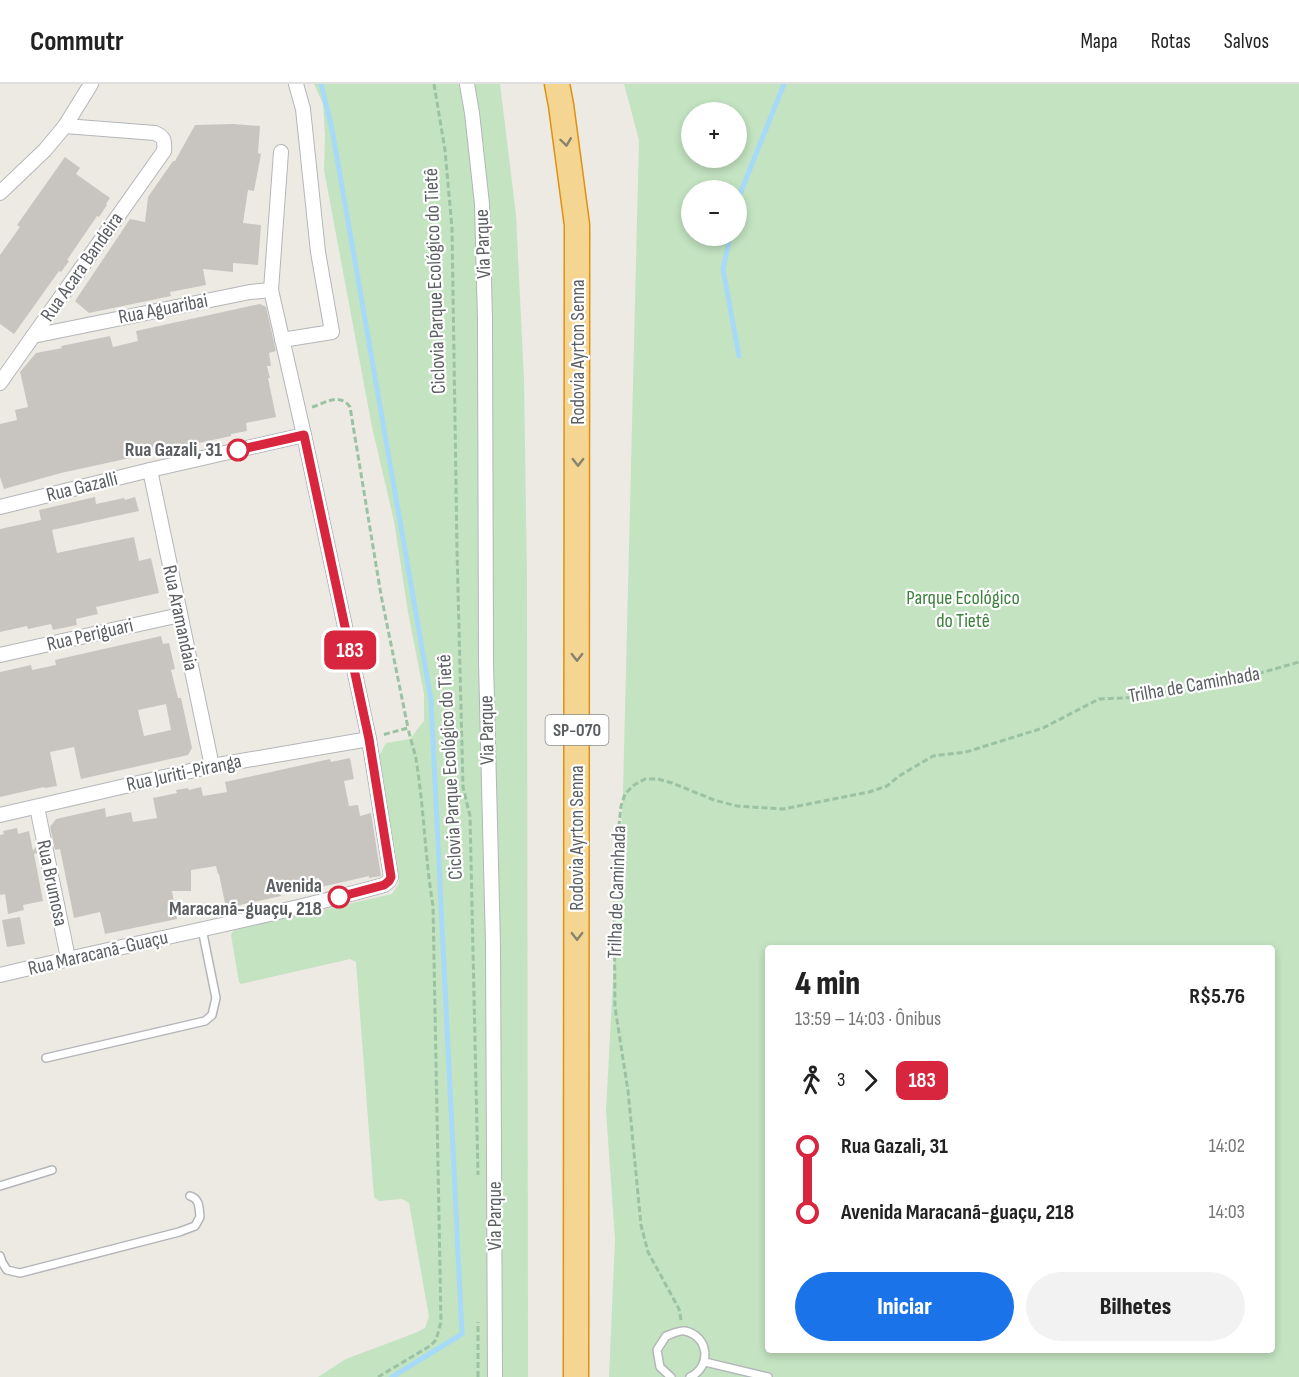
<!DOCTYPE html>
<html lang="pt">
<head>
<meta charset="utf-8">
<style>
	body { margin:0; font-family:"Sofia Sans Condensed",sans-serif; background:#f2f2f2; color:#222; height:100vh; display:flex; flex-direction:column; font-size:22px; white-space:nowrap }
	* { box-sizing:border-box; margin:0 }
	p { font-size:20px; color:#767676 }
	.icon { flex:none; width:33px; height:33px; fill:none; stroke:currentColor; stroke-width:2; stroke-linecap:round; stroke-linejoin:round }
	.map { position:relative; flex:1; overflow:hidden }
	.drawer { position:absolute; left:765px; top:861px; width:510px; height:408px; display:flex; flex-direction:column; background:#fff; border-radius:6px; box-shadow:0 3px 9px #0003 }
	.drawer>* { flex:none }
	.badge { padding:0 12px; border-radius:9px; font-size:21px; line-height:39px }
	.controls { position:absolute; left:681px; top:18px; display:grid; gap:12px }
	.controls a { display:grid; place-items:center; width:66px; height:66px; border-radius:50%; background:#fff; box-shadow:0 3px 9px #0003; font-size:30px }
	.map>.badge { position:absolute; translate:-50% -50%; box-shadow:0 0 0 3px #fff }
	.legs { display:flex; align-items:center; gap:9px; height:66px; padding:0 30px; font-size:20px }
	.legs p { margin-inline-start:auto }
	.headline { display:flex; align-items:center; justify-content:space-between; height:102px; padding:0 30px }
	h1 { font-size:33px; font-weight:800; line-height:45px }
	.action { display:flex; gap:12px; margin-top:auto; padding:12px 30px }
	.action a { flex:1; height:69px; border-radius:36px; background:#1a73e8; color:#fff; font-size:24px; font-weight:800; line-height:69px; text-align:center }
	.action a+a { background:#f2f2f2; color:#222 }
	ul { padding:0 30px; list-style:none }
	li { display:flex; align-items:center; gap:21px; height:66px; font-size:22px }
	li i { display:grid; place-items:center; width:9px; height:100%; margin:0 8px; background:currentColor }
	li i::after { content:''; width:15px; height:15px; margin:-8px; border:4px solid; border-radius:50%; background:#fff }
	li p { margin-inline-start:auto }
	li:first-child i { background:linear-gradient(#0000 50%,currentColor 0) }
	li:last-child i { background:linear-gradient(currentColor 50%,#0000 0) }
	header { display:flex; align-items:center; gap:36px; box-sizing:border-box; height:84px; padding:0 30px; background:#fff; border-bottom:2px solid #e0e0e0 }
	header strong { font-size:28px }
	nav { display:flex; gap:33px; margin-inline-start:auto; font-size:21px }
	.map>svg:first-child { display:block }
	.green { fill:#c3e3c1; fill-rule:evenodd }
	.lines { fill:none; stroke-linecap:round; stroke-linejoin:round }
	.stream { stroke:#a7daf8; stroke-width:5 }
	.building { fill:#c8c5c0; fill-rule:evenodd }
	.service-casing { stroke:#b3b6b9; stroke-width:10 }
	.minor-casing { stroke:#b3b6b9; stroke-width:16 }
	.motorway-casing { stroke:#df9111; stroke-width:27 }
	.path { stroke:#9bc3a3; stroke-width:3; stroke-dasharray:6 3; stroke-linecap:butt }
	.service { stroke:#fff; stroke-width:7 }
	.minor { stroke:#fff; stroke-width:14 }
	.motorway { stroke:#f5d592; stroke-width:24 }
	.oneway { stroke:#898270 }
	.line-1-casing { stroke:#fff; stroke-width:14 }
	.line-1 { stroke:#d7263d; stroke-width:9 }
	.stop-1-dot { fill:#fff; stroke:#d7263d; stroke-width:3 }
	.labels { text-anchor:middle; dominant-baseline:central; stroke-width:4.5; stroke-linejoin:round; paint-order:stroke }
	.shield { fill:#fff; stroke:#8c8f91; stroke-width:1.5 }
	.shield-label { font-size:18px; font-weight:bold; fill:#5b5f62 }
	.street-label { font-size:20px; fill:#5b5f62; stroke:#fff }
	.stop-label { font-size:20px; font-weight:bold; fill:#5b5f62; stroke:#fff; text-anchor:end }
	.park-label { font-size:20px; fill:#3c813b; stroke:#fff }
</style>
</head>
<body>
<header>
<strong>Commutr</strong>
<nav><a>Mapa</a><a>Rotas</a><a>Salvos</a></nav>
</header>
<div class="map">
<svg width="1299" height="1293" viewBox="0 0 1299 1293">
	<rect width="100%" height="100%" fill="#edeae3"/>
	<!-- green -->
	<g class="green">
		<path d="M314,0H500L516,131L524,296L527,495L528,1293H318L346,1275L415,1249L425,1244L429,1233L409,1119L402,1115L379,1117L374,1113L356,878L350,875L241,900L239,898L231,851L234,846L392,810L399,799L397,778L379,672L386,659L410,655L424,637V610L408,528L394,437L372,343L324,86L325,51L323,20Z"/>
		<path d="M624,0H1299V1293H609L615,1155L606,1027L623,709L639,56ZM692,28H736V74H692ZM692,106H736V152H692ZM768,864H1272V1266H768Z"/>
	</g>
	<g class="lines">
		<!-- stream -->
		<g class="stream">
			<path d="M321,0L332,45L431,616L462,1250L392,1293"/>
			<path d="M736,121L738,115L784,0"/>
			<path d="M730,152L723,185L739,272"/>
		</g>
	</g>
	<!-- building -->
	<g class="building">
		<path d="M233,40L260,42L258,69L261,70L254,107L248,106L243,139L261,141L258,181L233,179V188L203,185L206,201L170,208L171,212L89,229L75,217L130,135L145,138L148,113L173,77H175L195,41Z"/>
		<path d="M65,73L80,84L76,90L110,114L106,120L107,121L99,133L97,132L67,176L69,177L61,188L59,187L14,250L0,240V171L20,143L17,141Z"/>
		<path d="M260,220L266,223L276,267L269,269L271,282H267L270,294H268L276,333L246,339L247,347L231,350V352L61,389L4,405L0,393V340L17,336L15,326L28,323L20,288L36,269L62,264L61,262L110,252L113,263L138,257L136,247Z"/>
		<path d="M95,413L96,420L124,414L125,416L135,413L139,427L52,446L57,469L134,453L139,477L151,474L159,509L96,523L98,530L76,535L77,541L53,546L51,540L28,545L27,542L0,548V445L41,436L39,426Z"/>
		<path d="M161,552L163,560L169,559L175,585L171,586L178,614H181L192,664L188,671L81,695L74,663L50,668L57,702L45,704L44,703L0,713V588L31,581L32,586L56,581L55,576ZM166,620L171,646L144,652L138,626Z"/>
		<path d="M350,674L354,695L344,697L349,722L358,721L360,732L371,729L381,792L369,794V792L321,803L319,794L279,802L281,812L226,824L219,790H218L216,782L191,786V807H172L177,835L105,850L100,828L74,834L60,765L55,766L50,743L56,735L105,724L106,733L131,728L133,738L157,734L153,714L177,709L176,706L188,704L189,706L201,703L203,712L227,708L225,698L330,675L331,678Z"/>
		<path d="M17,744L18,750L29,747L33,767L36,763L37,769L34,770L43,817L23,821L24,826L8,830L5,810L0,811V751L4,750L3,747Z"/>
		<path d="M20,833L25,860L7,863L2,836Z"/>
	</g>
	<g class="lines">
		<!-- service casing -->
		<g class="service-casing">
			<g id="service">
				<path d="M46,974L205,937L212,931L216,914L202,845"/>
				<path d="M0,1102L52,1086"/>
				<path d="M0,1172L2,1178L7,1186L20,1189L179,1148L195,1142L200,1133C199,1124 200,1115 190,1112"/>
				<path d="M705,1278L768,1293"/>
				<path d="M671,1293L660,1283L657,1266L666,1252C672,1250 679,1246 685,1247C709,1252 712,1283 690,1293"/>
			</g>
		</g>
		<!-- minor casing -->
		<g class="minor-casing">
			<g id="minor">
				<path d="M467,0L472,29L482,120L485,236L486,578L493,861L495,1293"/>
				<path d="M0,109L45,66L65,42L91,0"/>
				<path d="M271,206L281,68"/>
				<path d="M282,256L332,248L318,168L303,25L296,0"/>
				<path d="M0,299L164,67C165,56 164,53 155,49L65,42"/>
				<path d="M150,386L212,682"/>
				<path d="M0,423L150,386L304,351"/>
				<path d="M0,571L180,531"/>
				<path d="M37,723L68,874"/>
				<path d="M0,731L212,682L369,655"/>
				<path d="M0,891C128,860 257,836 384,801L389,797L391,793L369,655L304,351L271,206L250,208L33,252"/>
			</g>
		</g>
		<!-- motorway casing -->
		<g class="motorway-casing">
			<path id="motorway" d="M557,0L561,21L577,141L576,1293"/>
		</g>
		<!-- path -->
		<g class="path">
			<path d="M434,0L445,66L452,144L457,466L463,703L470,732L478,1091"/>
			<path d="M312,323C326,319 339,308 350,323L381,511L408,644L382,651"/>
			<path d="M681,1236L679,1225L648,1168L641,1141L628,1007L615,923L614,791L621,722L625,710L634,701L645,695H658L672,699L714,716L737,722L783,725L869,708L887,702L899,692L933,672L966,668L1043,644L1099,615L1146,613L1178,604L1232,597L1299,578"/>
			<path d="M378,1293L430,1262L436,1256L441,1238L433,822C425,774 424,724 416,675C414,665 410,654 408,644"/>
			<path d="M478,1293V1238"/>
		</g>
		<!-- service -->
		<use href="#service" class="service"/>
		<!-- minor -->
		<use href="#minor" class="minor"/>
		<!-- motorway -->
		<use href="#motorway" class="motorway"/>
	</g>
	<!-- one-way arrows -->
	<defs><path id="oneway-chevron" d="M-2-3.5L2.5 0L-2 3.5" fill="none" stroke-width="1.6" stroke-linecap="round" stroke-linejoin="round" transform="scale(1.5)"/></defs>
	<g class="oneway">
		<use href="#oneway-chevron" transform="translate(566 58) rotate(82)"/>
		<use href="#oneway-chevron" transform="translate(578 378) rotate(90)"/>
		<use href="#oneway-chevron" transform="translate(577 573) rotate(90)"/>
		<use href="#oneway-chevron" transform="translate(577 852) rotate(90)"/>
	</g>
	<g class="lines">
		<!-- line-1 casing -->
		<g class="line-1-casing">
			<path id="line-1" d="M238,366L304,351L369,655L391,793L389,797L384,801L339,813"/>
		</g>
		<!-- line-1 -->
		<use href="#line-1" class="line-1"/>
	</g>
	<!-- markers -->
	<g class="stop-1-dot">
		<circle cx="238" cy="366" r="10"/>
		<circle cx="339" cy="813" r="10"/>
	</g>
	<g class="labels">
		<!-- shield labels -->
		<rect class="shield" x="545.5" y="631" width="63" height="30" rx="4.5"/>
		<g class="shield-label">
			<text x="577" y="646">SP-070</text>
		</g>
		<!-- street labels -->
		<g class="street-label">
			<text transform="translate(483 160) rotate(-92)">Via Parque</text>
			<text transform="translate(82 183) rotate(-55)">Rua Acara Bandeira</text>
			<text transform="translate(435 197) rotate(-92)">Ciclovia Parque Ecológico do Tietê</text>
			<text transform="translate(163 225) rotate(-11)">Rua Aguaribai</text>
			<text transform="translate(578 268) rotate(-90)">Rodovia Ayrton Senna</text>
			<text transform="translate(82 403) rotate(-14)">Rua Gazalli</text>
			<text transform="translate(180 534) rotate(78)">Rua Aramandaia</text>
			<text transform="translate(90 551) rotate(-13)">Rua Periguari</text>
			<text transform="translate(1194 601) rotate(-10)">Trilha de Caminhada</text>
			<text transform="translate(487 646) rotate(-91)">Via Parque</text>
			<text transform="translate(450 683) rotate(-93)">Ciclovia Parque Ecológico do Tietê</text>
			<text transform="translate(184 689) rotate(-12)">Rua Juriti-Piranga</text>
			<text transform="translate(577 754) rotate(-90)">Rodovia Ayrton Senna</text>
			<text transform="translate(52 799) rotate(78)">Rua Brumosa</text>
			<text transform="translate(617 808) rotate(-88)">Trilha de Caminhada</text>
			<text transform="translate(98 869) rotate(-13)">Rua Maracanã-Guaçu</text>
			<text transform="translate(495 1132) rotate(-90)">Via Parque</text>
		</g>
		<!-- stop labels -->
		<g class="stop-label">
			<text x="222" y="366">Rua Gazali, 31</text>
			<text x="322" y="802">Avenida<tspan x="322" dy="23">Maracanã-guaçu, 218</tspan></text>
		</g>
		<!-- park labels -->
		<g class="park-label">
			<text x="963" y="514">Parque Ecológico<tspan x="963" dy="23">do Tietê</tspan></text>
		</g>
	</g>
</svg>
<div class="controls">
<a>+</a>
<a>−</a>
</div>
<b class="badge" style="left:350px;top:566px;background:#d7263d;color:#fff">183</b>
<section class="drawer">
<div class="headline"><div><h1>4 min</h1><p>13:59 – 14:03 · Ônibus</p></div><b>R$5.76</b></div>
<div class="legs"><svg class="icon" aria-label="walk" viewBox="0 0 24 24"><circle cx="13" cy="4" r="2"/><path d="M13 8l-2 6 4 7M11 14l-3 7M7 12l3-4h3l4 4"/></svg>3<svg class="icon" aria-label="forward" viewBox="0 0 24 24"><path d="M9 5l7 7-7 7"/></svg><b class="badge" style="background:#d7263d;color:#fff">183</b></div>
<ul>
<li><i style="color:#d7263d"></i><b>Rua Gazali, 31</b><p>14:02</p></li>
<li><i style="color:#d7263d"></i><b>Avenida Maracanã-guaçu, 218</b><p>14:03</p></li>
</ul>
<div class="action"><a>Iniciar</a><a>Bilhetes</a></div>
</section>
</div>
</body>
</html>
